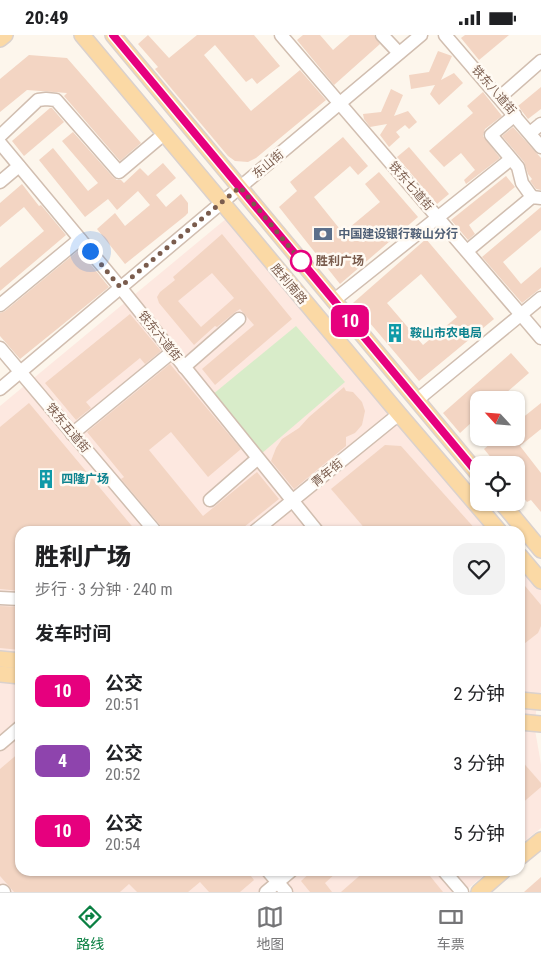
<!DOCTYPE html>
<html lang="zh">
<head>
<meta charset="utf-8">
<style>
	body { margin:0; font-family:"Roboto Condensed","Noto Sans SC",sans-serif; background:#f2f2f2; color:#202124; height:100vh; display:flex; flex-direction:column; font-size:19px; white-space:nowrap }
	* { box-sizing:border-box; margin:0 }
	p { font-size:16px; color:#757577 }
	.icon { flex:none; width:28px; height:28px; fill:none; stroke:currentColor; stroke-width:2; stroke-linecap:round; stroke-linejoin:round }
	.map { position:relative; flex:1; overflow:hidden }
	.details { position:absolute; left:15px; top:491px; width:510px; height:350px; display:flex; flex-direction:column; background:#fff; border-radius:15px; box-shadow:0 1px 4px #0004 }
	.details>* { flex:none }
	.badge { padding:0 10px; border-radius:8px; font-size:18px; line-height:32px }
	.needle { width:32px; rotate:296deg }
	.controls { position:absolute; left:470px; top:356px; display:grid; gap:10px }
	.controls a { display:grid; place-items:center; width:55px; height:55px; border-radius:10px; background:#fff; box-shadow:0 1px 4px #0004; font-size:25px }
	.you { position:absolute; width:25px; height:25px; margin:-12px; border:4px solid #fff; border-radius:50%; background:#1a73e8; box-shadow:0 0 0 8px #1a73e833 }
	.map>.badge { position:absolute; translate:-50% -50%; box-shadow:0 0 0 2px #fff }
	h2 { padding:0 20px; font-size:19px; line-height:45px }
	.round { display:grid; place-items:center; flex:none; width:52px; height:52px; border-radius:15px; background:#f2f2f2 }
	.overview { display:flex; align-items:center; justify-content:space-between; height:85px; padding:0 20px }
	h1 { font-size:24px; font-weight:800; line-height:38px }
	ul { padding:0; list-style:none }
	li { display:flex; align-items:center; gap:15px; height:70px; padding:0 20px }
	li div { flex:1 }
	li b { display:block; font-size:19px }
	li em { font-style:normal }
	li .badge { min-width:55px; font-weight:700; text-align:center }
	.status { display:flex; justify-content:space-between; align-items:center; height:35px; padding:0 25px; background:#fff; direction:ltr }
	.status svg { height:14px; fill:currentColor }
	.dock { display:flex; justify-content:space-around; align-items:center; height:70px; border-top:1px solid #e0e0e0; background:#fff; font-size:14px; color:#757577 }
	.dock a { display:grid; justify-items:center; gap:2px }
	.dock .active { color:#0b8043 }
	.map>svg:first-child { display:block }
	.commercial { fill:#fde8e0 }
	.green { fill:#d8ecc9 }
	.building { fill:#f3d5c3; fill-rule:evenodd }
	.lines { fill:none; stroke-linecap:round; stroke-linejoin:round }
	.minor-casing { stroke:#d1beb0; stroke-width:15 }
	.major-casing { stroke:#dad1cd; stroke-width:18 }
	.minor { stroke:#fff; stroke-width:12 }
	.major { stroke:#fbd9a5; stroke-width:15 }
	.line-casing { stroke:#fff; stroke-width:11 }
	.line { stroke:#e6007e; stroke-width:8 }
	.walk { stroke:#7a5c4d; stroke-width:5; stroke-dasharray:0 9 }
	.stop-dot { fill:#fff; stroke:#e6007e; stroke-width:2.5 }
	.labels { text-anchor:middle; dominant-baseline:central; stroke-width:5; stroke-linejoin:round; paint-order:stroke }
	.street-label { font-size:12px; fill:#7a5c4d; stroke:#fffaf3 }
	.service-label { font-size:12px; font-weight:bold; fill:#4e5e75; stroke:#fffaf3; text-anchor:start }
	.stop-label { font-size:12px; font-weight:bold; fill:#7a5c4d; stroke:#fffaf3; text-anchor:start }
	.culture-label { font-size:12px; font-weight:bold; fill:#0d838f; stroke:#fffaf3; text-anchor:start }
</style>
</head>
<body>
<div class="status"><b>20:49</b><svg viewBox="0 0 49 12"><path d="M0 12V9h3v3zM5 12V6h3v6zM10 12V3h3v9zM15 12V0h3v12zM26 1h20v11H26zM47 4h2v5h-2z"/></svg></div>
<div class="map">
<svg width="541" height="857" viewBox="0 0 541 857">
	<rect width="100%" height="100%" fill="#fdf6ec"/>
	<!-- commercial -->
	<g class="commercial">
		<path d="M227,183L492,496H20V836H489L464,857H0V371Z"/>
		<path d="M520,530L541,555V656L536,677L535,695L541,729V793L520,810Z"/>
	</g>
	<!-- green -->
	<path class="green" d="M296,291L345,347L261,419L212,360Z"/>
	<!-- building -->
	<g class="building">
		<path d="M148,0L169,23L197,0H254L280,31L257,49L252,43L246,47L215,10L204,20L251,76L300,35L326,65L256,123L248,127L235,126L228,121L155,34L158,32L138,9Z"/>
		<path d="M303,0H320L333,15L350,0H374L380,9L334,50L297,5Z"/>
		<path d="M465,0H509L479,25L461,3Z"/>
		<path d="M438,16L452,21L441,45L454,38L463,48L439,70L430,59L435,50L411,54L409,40L429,37Z"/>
		<path d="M29,20L67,23L141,108L120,126L64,61L67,58L27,55L0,77V44Z"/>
		<path d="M541,52V74L528,84L518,71Z"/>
		<path d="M391,54L403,60L394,81L408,76L417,87L409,94L405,90L396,97L400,102L389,112L380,100L387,89L370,92L364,84L363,79L381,77Z"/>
		<path d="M483,57L502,81L485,94L483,101L500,123L466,149L464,145L475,135L461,118L444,132L429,116L473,78L467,71Z"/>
		<path d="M50,73H52L64,87L24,121L12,106Z"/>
		<path d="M513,92L541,123V155L536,154L530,146L532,144L528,139L524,127L502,101Z"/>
		<path d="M73,97L113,142L117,145H121L124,148L140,133L148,141L163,128L176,143L156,160L166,172L181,159L188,168V178L185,181L125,229L97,194L115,178L125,191L150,170L138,156L117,175L108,164L85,182L39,125L53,113L88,156L98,148L62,106Z"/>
		<path d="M343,102L368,131L358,140L350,131L314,162L343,198L380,167L365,149L379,137L418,182L340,249L279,172L297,156L290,147Z"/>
		<path d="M409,112L449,159L437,169L397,122Z"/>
		<path d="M506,141L515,152L469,190L475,199L468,205L451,185Z"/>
		<path d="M22,149L39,171L41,170L66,200L0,256V233L44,196L24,172L0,192V168Z"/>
		<path d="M541,172V195L503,227L521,249L541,232V253L522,268L482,222Z"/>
		<path d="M222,199L292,284L215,350L202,334L254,290L240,274L234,278L217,292L215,291L194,310L159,268L157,262L160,257L175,245L173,242ZM212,238L234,263L201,292L178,266Z"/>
		<path d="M426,204L494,284L419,346L353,268ZM421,239L457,282L423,310L387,268Z"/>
		<path d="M79,215L109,252L20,324L0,301V278L5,276Z"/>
		<path d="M130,279L161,316L145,329L140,323L86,367L91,373L76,385L45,348Z"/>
		<path d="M511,318L529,338L498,365H479V397L471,388L460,398L443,378Z"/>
		<path d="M170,329L241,414L208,442L171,397L149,415L203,481L257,437L279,464L239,496H165L121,444L124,442L87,397Z"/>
		<path d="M344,352L346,356L353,357L362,367L365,376L362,390L355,398L346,402V411L294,454L271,426L276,413L282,404L299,393L309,382Z"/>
		<path d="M29,368L136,496H20V556L0,554V392Z"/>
		<path d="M541,368V394L520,411L541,438V477L531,465L527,467L516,454V430H497L484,414L498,402H516V388Z"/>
		<path d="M385,410L401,411L477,496H367L331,454Z"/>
		<path d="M520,545L541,570V591L538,598L520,612Z"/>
		<path d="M0,571L20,572V615L0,613Z"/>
		<path d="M20,717V836H247L254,845L240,857H209L200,847L188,857H137L129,849L120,857H14L0,841V734Z"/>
		<path d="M520,724L541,748V752L520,770Z"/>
		<path d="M312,836H338L325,848L332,857H310L301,846Z"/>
		<path d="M365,836H426L443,857H341Z"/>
		<path d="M541,842V857H524Z"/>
	</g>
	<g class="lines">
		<!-- minor casing -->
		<g class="minor-casing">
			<g id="minor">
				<path d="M281,0L541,303"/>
				<path d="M382,0L399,18"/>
				<path d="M445,0L541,112"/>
				<path d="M500,62L541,26"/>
				<path d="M515,80L491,100L518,132L522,148L532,162"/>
				<path d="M530,98L541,89"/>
				<path d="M0,101L38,65L46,64L56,65L119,137L164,99"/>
				<path d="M0,108L120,252L317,496"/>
				<path d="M0,147L19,131"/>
				<path d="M467,216L532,162L541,163"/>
				<path d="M333,266L511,124"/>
				<path d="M0,270L80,204"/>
				<path d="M0,313L155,496"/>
				<path d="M184,332L239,284"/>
				<path d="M0,354L421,0"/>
				<path d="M417,365L541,263"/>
				<path d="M72,399L172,317"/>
				<path d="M210,465L257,424"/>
				<path d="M255,496L399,379"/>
				<path d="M0,563L20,564"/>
				<path d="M0,709L20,692"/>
				<path d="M268,836L286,857"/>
				<path d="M444,836L462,857"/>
				<path d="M3,856L4,857"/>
				<path d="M266,857L291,836"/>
			</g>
		</g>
		<!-- major casing -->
		<g class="major-casing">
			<g id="major">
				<path d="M82,0L399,379L499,496"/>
				<path d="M113,0L479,440"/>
				<path d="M0,4L5,0"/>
				<path d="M502,468L541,515"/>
				<path d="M520,521L541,546"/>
				<path d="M0,624L20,626"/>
				<path d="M0,639L20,641"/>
				<path d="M520,665L541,667"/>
				<path d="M520,687L541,689"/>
				<path d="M520,822L541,805"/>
				<path d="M479,857L503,836"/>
			</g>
		</g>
		<!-- minor -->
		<use href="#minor" class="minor"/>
		<!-- major -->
		<use href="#major" class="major"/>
	</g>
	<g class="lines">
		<!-- line casing -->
		<g class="line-casing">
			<path id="line" d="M113,0L479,440"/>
		</g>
		<!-- line -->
		<use href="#line" class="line"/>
		<!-- walk -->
		<path class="walk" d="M90,216L120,252L240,152L301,226"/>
	</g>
	<!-- icons -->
	<defs>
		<g id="bank-bare" transform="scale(1.5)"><path d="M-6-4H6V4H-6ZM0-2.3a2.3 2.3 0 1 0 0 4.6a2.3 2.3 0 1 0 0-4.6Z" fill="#5c6f8a" stroke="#fffaf3" stroke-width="2.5" paint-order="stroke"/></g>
		<g id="building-bare" transform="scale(1.5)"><path d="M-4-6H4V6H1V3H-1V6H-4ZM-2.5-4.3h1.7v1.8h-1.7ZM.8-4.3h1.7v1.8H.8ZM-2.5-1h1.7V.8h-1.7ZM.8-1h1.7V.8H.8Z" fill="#0f9aa8" stroke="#fffaf3" stroke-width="2.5" paint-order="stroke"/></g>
	</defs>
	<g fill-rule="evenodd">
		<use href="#bank-bare" x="323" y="199"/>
		<use href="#building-bare" x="395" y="298"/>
		<use href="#building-bare" x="46" y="444"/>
	</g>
	<!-- markers -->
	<circle class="stop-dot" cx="301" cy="226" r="10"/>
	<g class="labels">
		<!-- street labels -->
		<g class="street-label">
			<text transform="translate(494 55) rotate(49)">铁东八道街</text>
			<text transform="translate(268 129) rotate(-40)">东山街</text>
			<text transform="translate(411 151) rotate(49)">铁东七道街</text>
			<text transform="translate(289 249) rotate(50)">胜利南路</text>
			<text transform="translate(160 301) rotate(51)">铁东六道街</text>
			<text transform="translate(68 393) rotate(50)">铁东五道街</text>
			<text transform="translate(327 438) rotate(-39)">青年街</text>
		</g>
		<!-- service labels -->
		<g class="service-label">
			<text x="338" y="199">中国建设银行鞍山分行</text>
		</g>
		<!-- stop labels -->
		<g class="stop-label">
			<text x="316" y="226">胜利广场</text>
		</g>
		<!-- culture labels -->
		<g class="culture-label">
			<text x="410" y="298">鞍山市农电局</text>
			<text x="61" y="444">四隆广场</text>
		</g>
	</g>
</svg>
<div class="controls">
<a><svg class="needle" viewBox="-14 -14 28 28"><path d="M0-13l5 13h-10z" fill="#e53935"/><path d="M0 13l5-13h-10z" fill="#757577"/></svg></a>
<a><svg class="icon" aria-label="locate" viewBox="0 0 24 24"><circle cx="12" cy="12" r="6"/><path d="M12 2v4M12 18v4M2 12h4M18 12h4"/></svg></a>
</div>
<div class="you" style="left:90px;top:216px"></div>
<b class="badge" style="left:350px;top:286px;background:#e6007e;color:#fff">10</b>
<section class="details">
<div class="overview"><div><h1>胜利广场</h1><p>步行 · 3 分钟 · 240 m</p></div><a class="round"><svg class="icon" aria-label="heart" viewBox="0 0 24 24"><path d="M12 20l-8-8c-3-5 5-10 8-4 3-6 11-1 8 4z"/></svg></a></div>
<h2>发车时间</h2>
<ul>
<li><span class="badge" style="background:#e6007e;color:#fff">10</span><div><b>公交</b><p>20:51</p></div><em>2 分钟</em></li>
<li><span class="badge" style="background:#8e44ad;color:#fff">4</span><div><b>公交</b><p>20:52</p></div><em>3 分钟</em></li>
<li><span class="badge" style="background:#e6007e;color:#fff">10</span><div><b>公交</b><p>20:54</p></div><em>5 分钟</em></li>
</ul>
</section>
</div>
<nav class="dock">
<a class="active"><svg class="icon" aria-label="directions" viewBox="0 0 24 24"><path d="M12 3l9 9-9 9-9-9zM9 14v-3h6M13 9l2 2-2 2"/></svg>路线</a>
<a><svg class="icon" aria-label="map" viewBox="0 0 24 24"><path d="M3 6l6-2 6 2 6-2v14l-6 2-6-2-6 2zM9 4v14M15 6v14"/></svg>地图</a>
<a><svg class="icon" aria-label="tickets" viewBox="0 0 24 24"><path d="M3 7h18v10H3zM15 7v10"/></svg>车票</a>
</nav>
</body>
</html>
